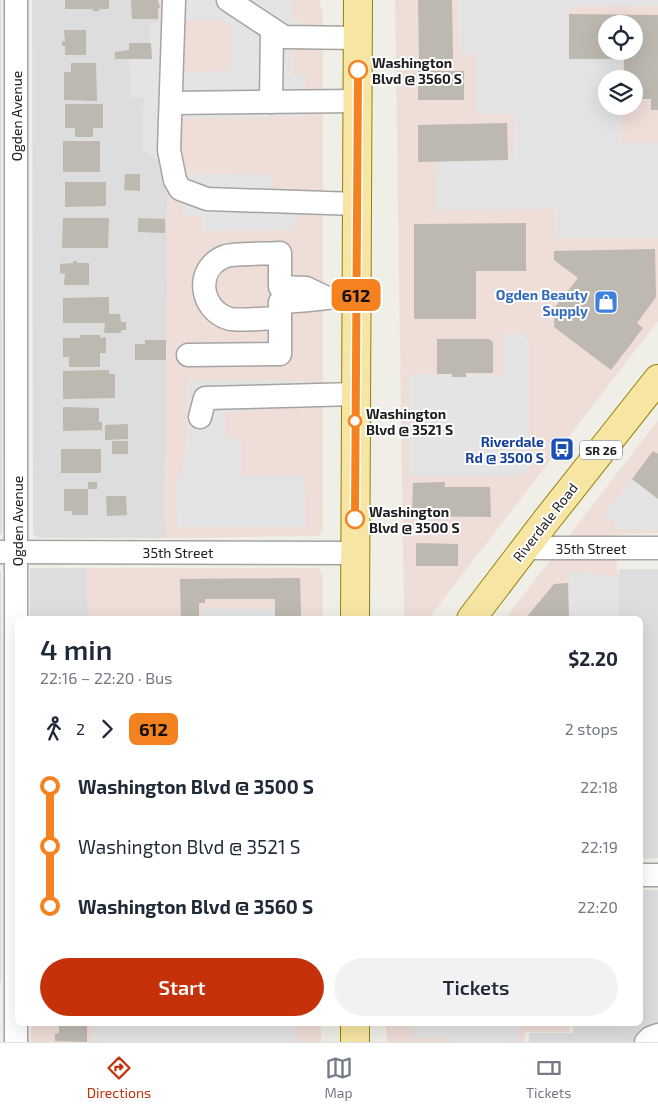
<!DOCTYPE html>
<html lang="en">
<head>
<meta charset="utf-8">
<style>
	body { margin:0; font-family:"Exo 2",sans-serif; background:#f2f2f3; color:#1f2937; height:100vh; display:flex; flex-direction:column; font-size:19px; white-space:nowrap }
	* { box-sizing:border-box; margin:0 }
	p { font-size:16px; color:#747a83 }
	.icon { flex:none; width:28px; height:28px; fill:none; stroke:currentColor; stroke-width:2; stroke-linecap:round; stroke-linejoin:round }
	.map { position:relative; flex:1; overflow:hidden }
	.side { position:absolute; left:15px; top:616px; width:628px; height:410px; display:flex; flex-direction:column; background:#fff; border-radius:8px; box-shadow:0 5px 20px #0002 }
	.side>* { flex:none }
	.badge { padding:0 10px; border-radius:8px; font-size:18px; line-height:32px }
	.controls { position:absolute; left:598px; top:15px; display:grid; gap:10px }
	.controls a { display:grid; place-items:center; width:45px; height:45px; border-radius:50%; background:#fff; box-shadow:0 5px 20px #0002; font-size:25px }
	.map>.badge { position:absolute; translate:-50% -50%; box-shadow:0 0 0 2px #fff }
	.legs { display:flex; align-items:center; gap:8px; height:55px; padding:0 25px; font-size:16px }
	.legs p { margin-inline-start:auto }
	.summary { display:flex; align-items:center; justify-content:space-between; height:85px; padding:0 25px }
	h1 { font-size:28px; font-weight:600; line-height:38px }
	.primary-button { display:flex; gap:10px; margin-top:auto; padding:10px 25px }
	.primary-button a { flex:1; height:58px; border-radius:30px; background:#c5310a; color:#fff; font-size:20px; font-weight:600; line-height:58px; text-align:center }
	.primary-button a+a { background:#f2f2f3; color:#1f2937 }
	ul { padding:0 25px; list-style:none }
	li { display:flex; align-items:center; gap:18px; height:60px; font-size:19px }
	li i { display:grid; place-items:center; width:8px; height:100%; margin:0 6px; background:currentColor }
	li i::after { content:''; width:12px; height:12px; margin:-6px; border:4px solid; border-radius:50%; background:#fff }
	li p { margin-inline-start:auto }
	li:first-child i { background:linear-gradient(#0000 50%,currentColor 0) }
	li:last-child i { background:linear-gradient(currentColor 50%,#0000 0) }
	.menu { display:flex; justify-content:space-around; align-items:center; height:70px; border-top:1px solid #e0e1e3; background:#fff; font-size:14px; color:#747a83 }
	.menu a { display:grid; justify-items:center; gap:2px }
	.menu .current { color:#c5310a }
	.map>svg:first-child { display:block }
	.residential { fill:#dedddd }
	.commercial { fill:#efddd7; fill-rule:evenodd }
	.parking { fill:#e4e4e4 }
	.building { fill:#bdb8b0; fill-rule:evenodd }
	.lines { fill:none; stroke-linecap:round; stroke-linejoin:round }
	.minor-casing { stroke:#a4a4a4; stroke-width:25 }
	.major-casing { stroke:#948208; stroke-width:30 }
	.minor { stroke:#fff; stroke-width:22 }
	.major { stroke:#f7e5a4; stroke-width:28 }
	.line-1-casing { stroke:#fff; stroke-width:11 }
	.line-1 { stroke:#f58220; stroke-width:8 }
	.stop-1-dot { fill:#fff; stroke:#f58220; stroke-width:2.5 }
	.labels { text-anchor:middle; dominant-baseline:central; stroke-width:4; stroke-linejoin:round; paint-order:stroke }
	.shield { fill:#fff; stroke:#636363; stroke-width:1 }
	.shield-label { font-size:12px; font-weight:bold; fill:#202020 }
	.stop-label { font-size:14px; font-weight:bold; fill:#202020; stroke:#fff; text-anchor:start }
	.street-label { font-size:14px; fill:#202020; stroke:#fff }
	.shop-label { font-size:14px; font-weight:bold; fill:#366cbe; stroke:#fff; text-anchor:end }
	.transit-label { font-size:14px; font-weight:bold; fill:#164399; stroke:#fff; text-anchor:end }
</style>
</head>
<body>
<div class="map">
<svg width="658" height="1042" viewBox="0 0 658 1042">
	<rect width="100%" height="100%" fill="#f0efe7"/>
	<!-- residential -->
	<g class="residential">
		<path d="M1,0L2,532L0,536V0Z"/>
		<path d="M32,0H159V23L150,22V59H129L131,98H144L143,150L168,167L165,538H38L33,534Z"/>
		<path d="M30,568H87L88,619H30Z"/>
		<path d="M619,569H658V858L640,859V619H618Z"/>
		<path d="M0,570L1,572V982H0Z"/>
		<path d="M640,890H658V1042H529V1033H573V1024H640Z"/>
	</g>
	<!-- commercial -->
	<g class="commercial">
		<path d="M159,0H319L323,13V531L319,536L165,538L168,167L143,150L144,98H131L129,59L150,58V22H159Z"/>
		<path d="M395,0H658V321L428,619H404ZM606,24H634V51H606ZM606,79H634V106H606Z"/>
		<path d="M658,420V533L611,535L619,577L618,619H505Z"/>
		<path d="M87,568H318L323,575V619H88Z"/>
		<rect x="31" y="1024" width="290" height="18"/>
		<path d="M386,1024H570V1032H525L524,1042H387Z"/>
	</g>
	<!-- parking -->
	<g class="parking">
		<path d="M182,0H288L292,3L293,22H305V49L293,48V75H305V117L180,118V72L230,71V21L182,20Z"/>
		<path d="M458,0H658V6L569,7L568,57L621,58V79H606V106H621V143H658V238H555V209L436,210L437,160L514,157L515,114H476V54H459Z"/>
		<path d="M150,22L173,23L168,167L143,150L144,98H131L129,59L150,58Z"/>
		<path d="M183,173L272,175L273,193H304L305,215L296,216L295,230L201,231L203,216L183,215Z"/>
		<path d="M521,333L529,342V467L520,476H409V374L504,375V334Z"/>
		<path d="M187,380L305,381V400L258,401L257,411L225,412L226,438L241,439L242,476H304L306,527H177L176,477L181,476L187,436Z"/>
		<path d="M632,479L658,499V530L615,529L614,518L603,517Z"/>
		<path d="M569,571L619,577L618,619H569Z"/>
		<path d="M202,608L274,609L275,616H307V619H202Z"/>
		<rect x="92" y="1024" width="204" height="18"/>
		<path d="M413,1024H520L519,1042H446V1038H413Z"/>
	</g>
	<!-- building -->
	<g class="building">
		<path d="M65,0H109V9H99V11H93V9H65Z"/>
		<path d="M131,0H158L160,8H158V19H132Z"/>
		<path d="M418,0H452L453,59L419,60Z"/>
		<path d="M569,14L658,15V110H651V99H634V79H624V59H569ZM606,24H634V51H606Z"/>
		<path d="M64,30H86V55H65V46H62V41H65Z"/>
		<path d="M129,43H151L152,59H115V52L129,50Z"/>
		<path d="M71,63H96L97,101L64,100V72H71Z"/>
		<rect x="418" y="71" width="46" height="29"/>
		<path d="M65,104H103V128H93V137H75V128H65Z"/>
		<path d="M507,123L508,160L418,162V125Z"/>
		<rect x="63" y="141" width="37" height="31"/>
		<path d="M125,174H140V191L124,190Z"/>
		<path d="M65,182H106V206L65,207Z"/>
		<path d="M63,218H109L108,248H62Z"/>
		<path d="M138,218L165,219V233L138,232Z"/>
		<path d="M526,223V271H476V319H414V224Z"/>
		<path d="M655,249L656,297L637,323L643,328L611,370L554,327L555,307L578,278L554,260V251Z"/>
		<path d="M73,261H77V263H89V285H64L65,274L60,273V264L73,263Z"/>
		<path d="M109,297V314H120L121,322H126V330H121V333H104L105,323H63V298Z"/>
		<path d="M80,335H100V338L106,337V353H100V367H69V357H63V338H80Z"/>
		<path d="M437,339H489L493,342V373H466V377H452V374H437Z"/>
		<path d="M145,340H166V360H135V344H145Z"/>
		<path d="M109,370V374H115V398L63,399V371Z"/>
		<path d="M63,407L99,408V422H102V430L63,431Z"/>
		<path d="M128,424V439L105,440V425Z"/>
		<rect x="112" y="441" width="16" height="13"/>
		<rect x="61" y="449" width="40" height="24"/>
		<path d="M653,451L658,454V499L632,479Z"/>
		<rect x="88" y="482" width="9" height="7"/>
		<path d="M445,482V487H490L491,517L412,516L413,483Z"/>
		<path d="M64,489H88V515H72V511H64Z"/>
		<path d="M106,496H126L127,515L107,516Z"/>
		<path d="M416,543L458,544V566H416Z"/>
		<path d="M300,578L301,616H275V599H205V603H199V619H181L180,579Z"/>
		<path d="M568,583L569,619H525L554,584Z"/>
		<path d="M59,1024H87V1042L55,1041V1034L59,1033Z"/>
	</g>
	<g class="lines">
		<!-- minor casing -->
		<g class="minor-casing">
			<g id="minor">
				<path d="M174,0L169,150L175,180L180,189L207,199L357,204"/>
				<path d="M228,0L284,37L358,38"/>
				<path d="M271,102L272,30"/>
				<path d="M171,103L358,101"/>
				<path d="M325,297L306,288L280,287V253C269,254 235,253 226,256C193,268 200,311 230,319C241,321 267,318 280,318V302C306,301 330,297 356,296"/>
				<path d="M188,355L280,354V318"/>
				<path d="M200,417L205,398L356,394"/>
				<path d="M525,548H658"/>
				<path d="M0,552L355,553"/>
				<path d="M640,875H658"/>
				<path d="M16,1042V0"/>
				<path d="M646,1042L650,1038L658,1035"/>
			</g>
		</g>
		<!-- major casing -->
		<g class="major-casing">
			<g id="major">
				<path d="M355,619L358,0"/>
				<path d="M471,619L545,522L658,379"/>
				<path d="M355,1024V1042"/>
			</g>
		</g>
		<!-- minor -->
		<use href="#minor" class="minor"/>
		<!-- major -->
		<use href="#major" class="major"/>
	</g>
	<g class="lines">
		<!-- line-1 casing -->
		<g class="line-1-casing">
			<path id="line-1" d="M355,519L358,70"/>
		</g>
		<!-- line-1 -->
		<use href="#line-1" class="line-1"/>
	</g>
	<!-- icons -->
	<defs>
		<g id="shop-square" transform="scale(1.25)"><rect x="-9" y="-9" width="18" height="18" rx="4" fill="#3f7fe0" stroke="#fff"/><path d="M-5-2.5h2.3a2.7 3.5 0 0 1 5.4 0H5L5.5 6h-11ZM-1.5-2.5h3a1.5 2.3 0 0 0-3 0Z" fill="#fff"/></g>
		<g id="bus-square" transform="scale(1.25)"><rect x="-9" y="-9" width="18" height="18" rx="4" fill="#1a4fb4" stroke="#fff"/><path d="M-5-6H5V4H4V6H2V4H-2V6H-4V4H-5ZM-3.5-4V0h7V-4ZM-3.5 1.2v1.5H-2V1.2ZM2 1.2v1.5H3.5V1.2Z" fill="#fff"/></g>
	</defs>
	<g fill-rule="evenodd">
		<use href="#shop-square" x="606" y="302"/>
		<use href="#bus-square" x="562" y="449"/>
	</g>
	<!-- markers -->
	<g class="stop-1-dot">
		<circle cx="358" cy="70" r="9"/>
		<circle cx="355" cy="421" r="6"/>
		<circle cx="355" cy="519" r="9"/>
	</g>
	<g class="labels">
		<!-- shield labels -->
		<rect class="shield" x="580" y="440.5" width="42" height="19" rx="4"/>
		<g class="shield-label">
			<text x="601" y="450">SR 26</text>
		</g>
		<!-- stop labels -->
		<g class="stop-label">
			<text x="372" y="62">Washington<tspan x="372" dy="16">Blvd @ 3560 S</tspan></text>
			<text x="366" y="413">Washington<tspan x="366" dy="16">Blvd @ 3521 S</tspan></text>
			<text x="369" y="511">Washington<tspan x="369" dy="16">Blvd @ 3500 S</tspan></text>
		</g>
		<!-- street labels -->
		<g class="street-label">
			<text transform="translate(16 116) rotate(-90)">Ogden Avenue</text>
			<text transform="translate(17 521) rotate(-90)">Ogden Avenue</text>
			<text transform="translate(545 522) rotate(-52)">Riverdale Road</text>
			<text x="591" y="548">35th Street</text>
			<text x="178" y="552">35th Street</text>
		</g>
		<!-- shop labels -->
		<g class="shop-label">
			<text x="588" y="294">Ogden Beauty<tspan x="588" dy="16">Supply</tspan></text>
		</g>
		<!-- transit labels -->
		<g class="transit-label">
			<text x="544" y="441">Riverdale<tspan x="544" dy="16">Rd @ 3500 S</tspan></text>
		</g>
	</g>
</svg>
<div class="controls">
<a><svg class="icon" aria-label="locate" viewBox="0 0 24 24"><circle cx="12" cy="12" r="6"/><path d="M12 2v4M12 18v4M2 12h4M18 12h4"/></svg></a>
<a><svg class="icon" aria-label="layers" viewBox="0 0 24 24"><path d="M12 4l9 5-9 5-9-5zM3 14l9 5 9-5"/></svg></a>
</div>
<b class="badge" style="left:356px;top:295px;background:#f58220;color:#111">612</b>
<section class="side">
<div class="summary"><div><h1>4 min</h1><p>22:16 – 22:20 · Bus</p></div><b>$2.20</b></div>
<div class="legs"><svg class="icon" aria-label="walk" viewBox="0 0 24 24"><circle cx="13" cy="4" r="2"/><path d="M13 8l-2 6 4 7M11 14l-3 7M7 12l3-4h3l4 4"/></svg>2<svg class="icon" aria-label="forward" viewBox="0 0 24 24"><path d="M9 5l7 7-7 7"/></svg><b class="badge" style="background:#f58220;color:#111">612</b><p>2 stops</p></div>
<ul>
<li><i style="color:#f58220"></i><b>Washington Blvd @ 3500 S</b><p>22:18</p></li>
<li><i style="color:#f58220"></i><span>Washington Blvd @ 3521 S</span><p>22:19</p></li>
<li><i style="color:#f58220"></i><b>Washington Blvd @ 3560 S</b><p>22:20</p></li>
</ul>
<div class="primary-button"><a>Start</a><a>Tickets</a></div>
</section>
</div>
<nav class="menu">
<a class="current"><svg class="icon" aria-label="directions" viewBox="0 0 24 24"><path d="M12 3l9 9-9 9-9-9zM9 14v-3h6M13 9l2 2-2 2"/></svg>Directions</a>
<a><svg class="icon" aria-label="map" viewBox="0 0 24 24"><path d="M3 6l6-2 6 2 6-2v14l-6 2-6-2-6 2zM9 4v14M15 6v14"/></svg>Map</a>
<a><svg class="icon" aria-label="tickets" viewBox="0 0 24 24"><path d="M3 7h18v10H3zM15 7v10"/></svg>Tickets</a>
</nav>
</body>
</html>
